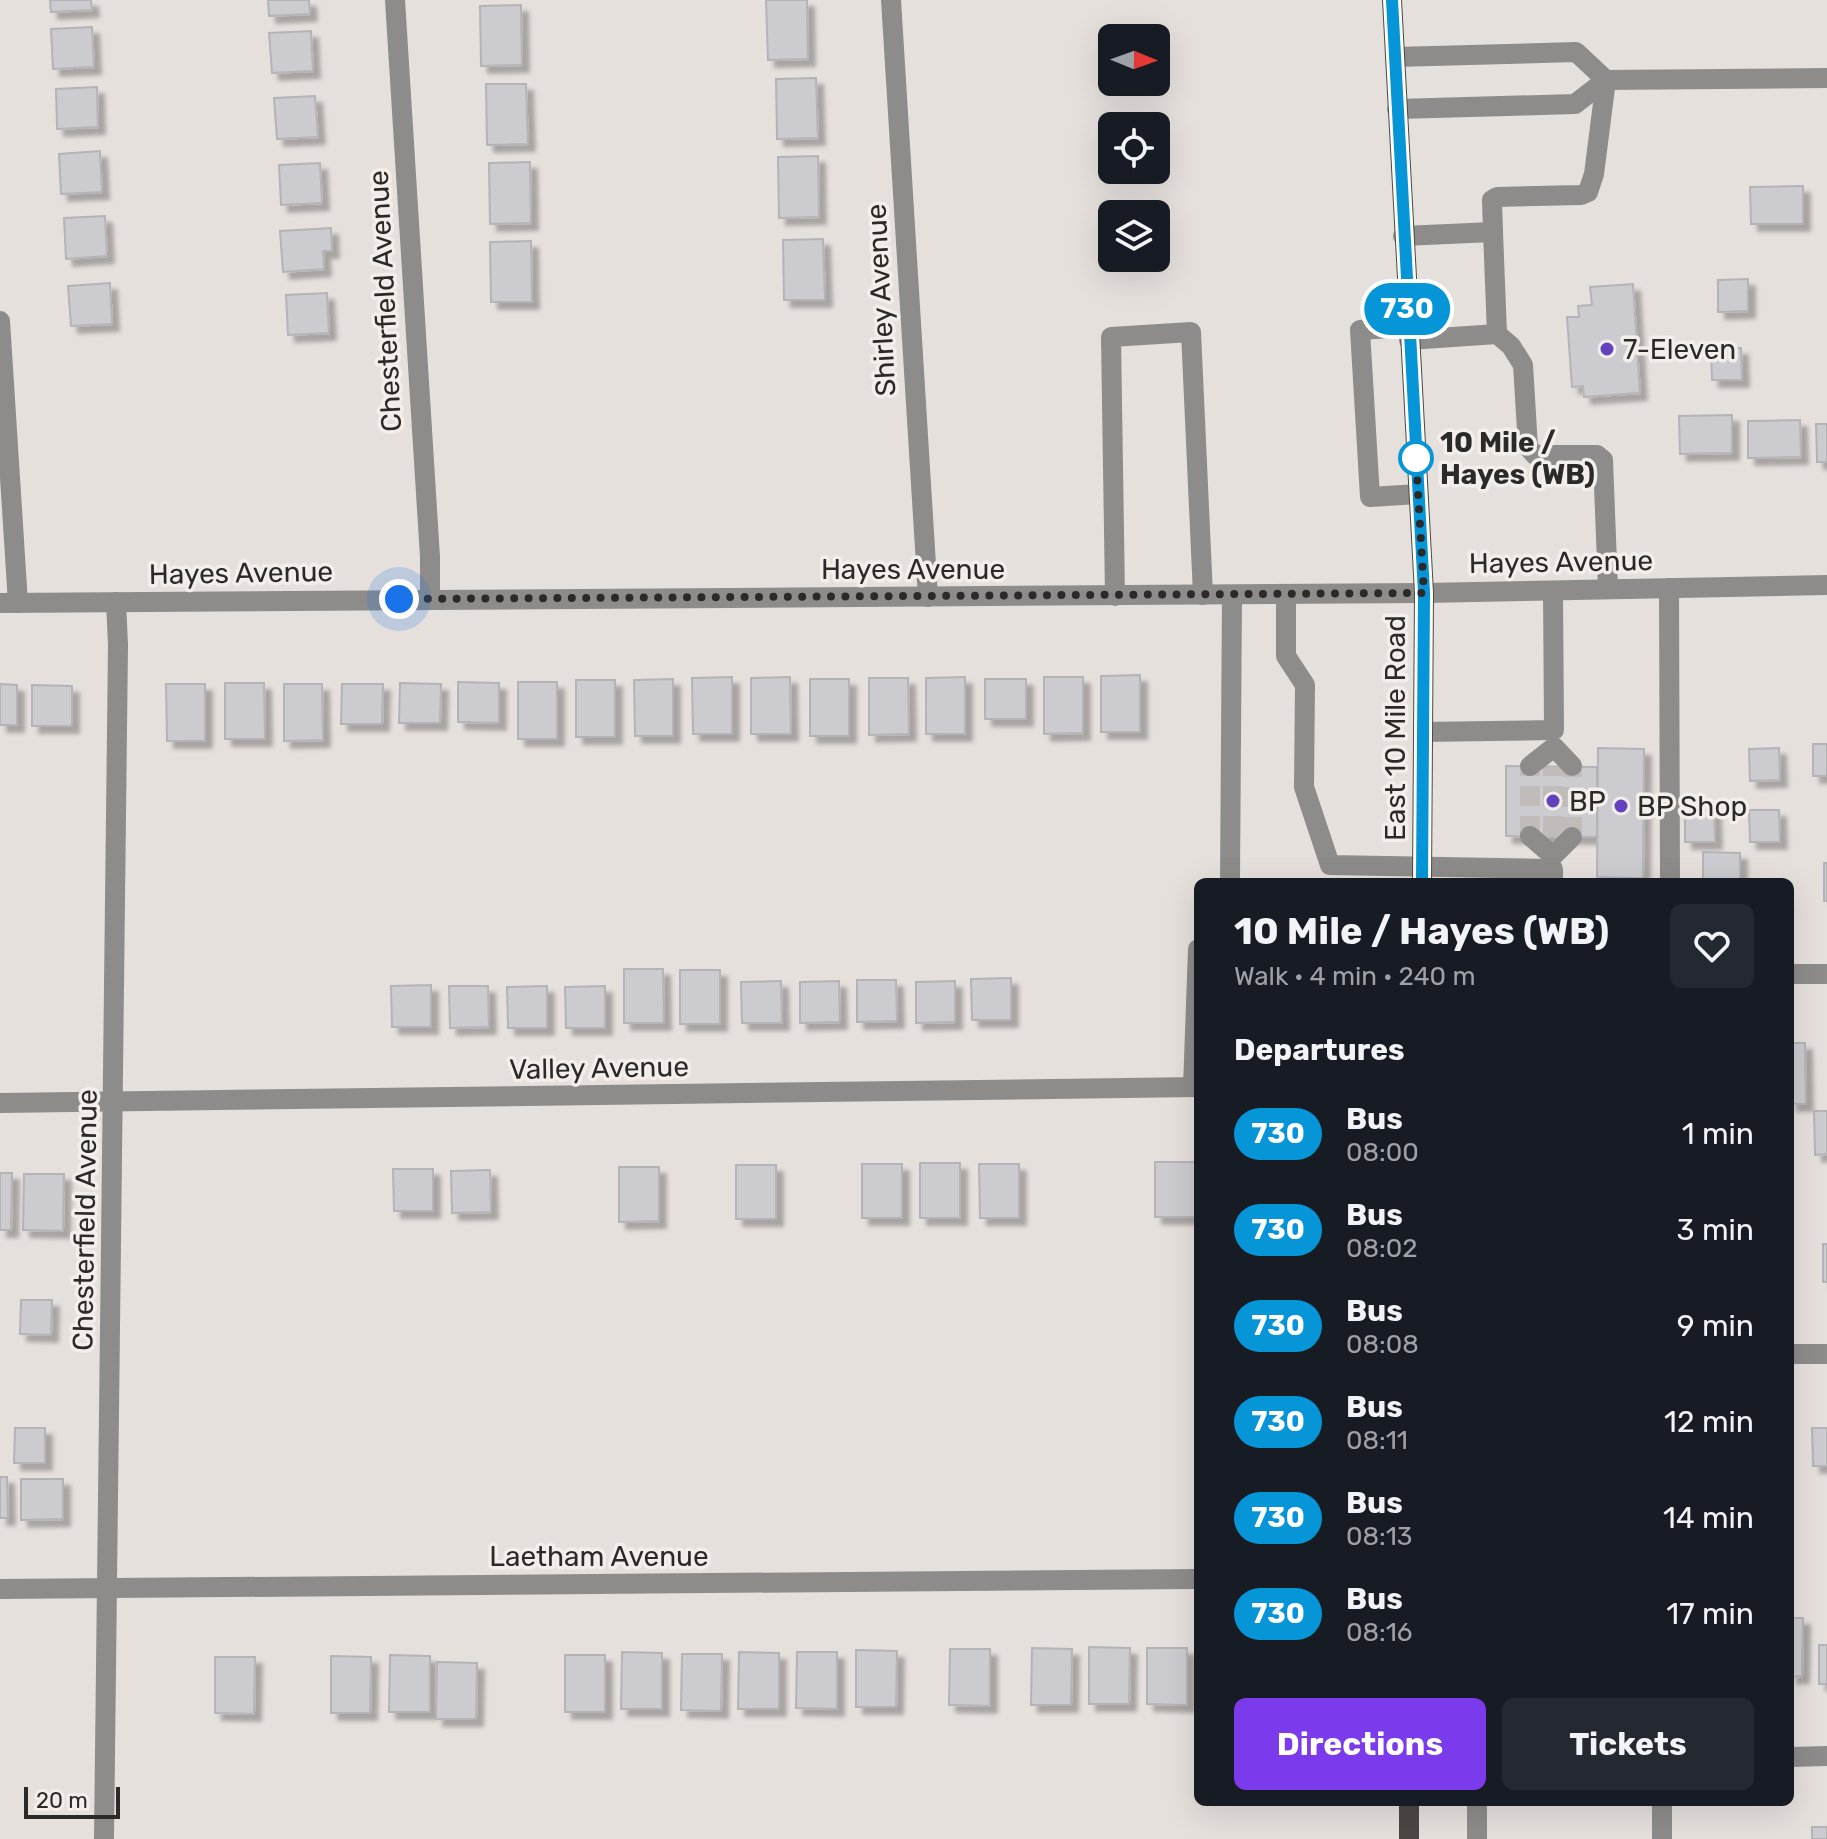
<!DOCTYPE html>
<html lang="en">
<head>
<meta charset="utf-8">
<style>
	body { margin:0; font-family:Rubik,sans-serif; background:#242831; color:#f1f3f6; height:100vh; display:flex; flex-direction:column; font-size:30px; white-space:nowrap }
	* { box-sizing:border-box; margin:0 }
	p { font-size:26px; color:#9ea1a6 }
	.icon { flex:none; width:44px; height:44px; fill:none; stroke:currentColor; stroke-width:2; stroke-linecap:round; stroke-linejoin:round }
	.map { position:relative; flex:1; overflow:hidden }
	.side { position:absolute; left:1194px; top:878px; width:600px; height:928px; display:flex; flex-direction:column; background:#171b24; border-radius:12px; box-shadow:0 8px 32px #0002 }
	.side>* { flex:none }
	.badge { padding:0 16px; border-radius:26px; font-size:28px; line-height:52px }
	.needle { width:52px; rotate:91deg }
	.buttons { position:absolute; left:1098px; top:24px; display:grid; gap:16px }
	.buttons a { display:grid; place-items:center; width:72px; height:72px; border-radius:12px; background:#171b24; box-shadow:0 8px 32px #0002; font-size:40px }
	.scale { position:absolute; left:24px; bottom:20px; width:96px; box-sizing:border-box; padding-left:8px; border:4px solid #2c2a29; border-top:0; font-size:22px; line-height:28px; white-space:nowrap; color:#2c2a29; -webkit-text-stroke:6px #f3eeea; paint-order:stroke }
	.you { position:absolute; width:40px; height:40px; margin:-20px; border:6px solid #fff; border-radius:50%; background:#1a73e8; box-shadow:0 0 0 12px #1a73e833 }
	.map>.badge { position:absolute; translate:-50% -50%; box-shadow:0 0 0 4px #fff }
	h2 { padding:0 40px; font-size:30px; line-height:72px }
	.round { display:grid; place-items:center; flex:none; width:84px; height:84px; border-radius:12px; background:#242831 }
	.overview { display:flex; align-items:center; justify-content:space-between; height:136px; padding:0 40px }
	h1 { font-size:38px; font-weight:700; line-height:60px }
	.primary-button { display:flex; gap:16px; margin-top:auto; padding:16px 40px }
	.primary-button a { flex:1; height:92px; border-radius:12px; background:#7c3aed; color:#fff; font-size:32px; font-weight:700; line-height:92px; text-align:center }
	.primary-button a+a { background:#242831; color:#f1f3f6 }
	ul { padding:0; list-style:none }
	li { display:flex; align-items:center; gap:24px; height:96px; padding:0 40px }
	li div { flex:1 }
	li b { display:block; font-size:30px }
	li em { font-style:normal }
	li .badge { min-width:88px; font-weight:700; text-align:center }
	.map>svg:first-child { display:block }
	.building { fill:#cbcbd0; stroke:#b3b3b8; stroke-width:2; filter:url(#shadow) }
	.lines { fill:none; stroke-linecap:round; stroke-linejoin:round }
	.minor-tunnel { stroke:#c1bcb9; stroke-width:20; stroke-dasharray:20 10; stroke-linecap:butt }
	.minor { stroke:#8e8c8a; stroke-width:20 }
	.major { stroke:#4b4745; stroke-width:20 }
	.line-casing { stroke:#fff; stroke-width:18 }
	.line { stroke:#0696d7; stroke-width:12 }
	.walk { stroke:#2c2a29; stroke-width:8; stroke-dasharray:0 14.4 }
	.poi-dot { fill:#6243bc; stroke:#f3eeea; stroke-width:3 }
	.stop-dot { fill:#fff; stroke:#0696d7; stroke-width:4 }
	.labels { text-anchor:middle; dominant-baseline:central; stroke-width:7; stroke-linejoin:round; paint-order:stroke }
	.street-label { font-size:28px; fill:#2c2a29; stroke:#f3eeea }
	.poi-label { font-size:28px; fill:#2c2a29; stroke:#f3eeea; text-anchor:start }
	.stop-label { font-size:28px; font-weight:bold; fill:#2c2a29; stroke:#f3eeea; text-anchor:start }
</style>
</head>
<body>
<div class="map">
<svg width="1827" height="1839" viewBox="0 0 1827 1839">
	<defs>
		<filter id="shadow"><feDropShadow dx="7" dy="7" stdDeviation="2" flood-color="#0004"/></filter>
	</defs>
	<rect width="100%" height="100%" fill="#e6e0dd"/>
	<!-- building -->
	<g class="building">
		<path d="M50,0H91L92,10L51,12Z"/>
		<path d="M268,0H309L310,14L269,16Z"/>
		<path d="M766,0H807L808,59L768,60Z"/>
		<path d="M521,5L522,65L481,66L480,6Z"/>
		<path d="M92,27L94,67L53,69L51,29Z"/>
		<path d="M311,31L313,71L272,73L269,33Z"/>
		<path d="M816,78L818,138L777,139L776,79Z"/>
		<path d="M486,84H526L528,144L487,145Z"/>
		<path d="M97,87L98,127L57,129L56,89Z"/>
		<path d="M315,96L318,137L277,139L274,98Z"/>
		<path d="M100,151L102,192L61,194L59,154Z"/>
		<path d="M818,156L819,217L779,218L778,157Z"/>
		<path d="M530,162L531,223L490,224L489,163Z"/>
		<path d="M320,163L322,203L281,205L279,165Z"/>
		<path d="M1803,186V224H1751L1750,187Z"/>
		<path d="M105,216L107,256L66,259L64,218Z"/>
		<path d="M331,228L332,251H323L324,269L283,272L280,231Z"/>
		<path d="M823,239L825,300H784L783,240Z"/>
		<path d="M531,241L532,302H491L490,242Z"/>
		<path d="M1748,279V311L1718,312V280Z"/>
		<path d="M110,283L112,324L71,326L68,286Z"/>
		<path d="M1633,284L1640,393L1584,397L1583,386L1572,387L1567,317H1579L1578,306L1592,305L1590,287Z"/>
		<path d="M327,293L329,333L288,335L286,295Z"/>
		<path d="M1711,348H1741L1742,380H1712Z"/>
		<path d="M1732,415V453L1680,454L1679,416Z"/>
		<path d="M1800,420L1801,457L1748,458V421Z"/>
		<path d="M1816,424H1827V462H1817Z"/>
		<path d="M1140,675V732H1101V676Z"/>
		<path d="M732,677V734H693L692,678Z"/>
		<path d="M790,677L791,734H751V678Z"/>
		<path d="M965,677V734H926V678Z"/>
		<path d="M1044,677H1083V733L1044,734Z"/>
		<path d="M869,678H908L909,734L869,735Z"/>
		<path d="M673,679V736H635L634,680Z"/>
		<rect x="810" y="679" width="39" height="57"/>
		<rect x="985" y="679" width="41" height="40"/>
		<rect x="576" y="680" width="39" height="57"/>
		<path d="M458,682L499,683V723L458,722Z"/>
		<rect x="518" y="682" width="39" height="57"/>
		<path d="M225,683H264L265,739H225Z"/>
		<path d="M400,683L441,684L440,723H399Z"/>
		<path d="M0,684L17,685V725H0Z"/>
		<path d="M166,684H205V741H167Z"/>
		<path d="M284,684H322L323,740L284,741Z"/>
		<path d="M342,684H383L382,724H341Z"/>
		<path d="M32,685L72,686V726H32Z"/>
		<rect x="1813" y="744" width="14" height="32"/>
		<path d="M1598,748L1644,749L1643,878L1597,877Z"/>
		<path d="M1779,748L1780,780L1750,781L1749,749Z"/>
		<path d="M1506,766L1597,767V837L1506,836Z"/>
		<path d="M1685,810H1714L1715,842H1685Z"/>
		<path d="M1749,810H1779L1780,842H1750Z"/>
		<path d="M1703,852L1740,853V882H1703Z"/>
		<rect x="1824" y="863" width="3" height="38"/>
		<path d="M624,969H663L664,1023H624Z"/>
		<rect x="680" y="970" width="40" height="54"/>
		<path d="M1011,978V1020H972L971,979Z"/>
		<path d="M857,980H896L897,1021L857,1022Z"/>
		<path d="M781,981L782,1023H742L741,982Z"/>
		<path d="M839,981L840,1022L800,1023V982Z"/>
		<path d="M955,981V1022L916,1023V982Z"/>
		<path d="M431,985V1027H392L391,986Z"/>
		<path d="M449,986H488L489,1027L450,1028Z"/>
		<path d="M547,986V1028H508L507,987Z"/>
		<path d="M605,986V1028H566L565,987Z"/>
		<path d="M1790,1043H1805L1806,1104H1790Z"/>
		<path d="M1814,1111H1827V1154L1815,1155Z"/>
		<rect x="1155" y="1162" width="40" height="55"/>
		<rect x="920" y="1163" width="40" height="55"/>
		<rect x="862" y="1164" width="40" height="54"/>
		<path d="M979,1164H1019V1218H980Z"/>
		<rect x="736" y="1165" width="40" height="54"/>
		<path d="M619,1167H659V1221L619,1222Z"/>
		<path d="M393,1169H433V1211H394Z"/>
		<path d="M490,1170L491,1212L452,1213L451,1171Z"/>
		<path d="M0,1173H12L11,1230H0Z"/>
		<path d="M24,1174H64L63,1231L23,1230Z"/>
		<rect x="1823" y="1244" width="4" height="38"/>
		<path d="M21,1300H52L51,1335L20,1334Z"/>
		<path d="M15,1428H45V1463H14Z"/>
		<path d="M1812,1428H1827V1466H1813Z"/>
		<path d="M0,1477H7L8,1518H0Z"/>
		<path d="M21,1479H63V1519L21,1520Z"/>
		<path d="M1790,1618H1803L1802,1676L1790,1677Z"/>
		<rect x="1819" y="1645" width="8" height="39"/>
		<path d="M1089,1647L1130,1648L1129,1704H1089Z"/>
		<path d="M1032,1648L1072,1649L1071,1705H1031Z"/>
		<path d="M1147,1648H1187V1705L1147,1704Z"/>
		<path d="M950,1649H990V1706L949,1705Z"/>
		<path d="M856,1650L897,1651L896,1707H856Z"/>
		<path d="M622,1652L662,1653V1709H621Z"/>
		<path d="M739,1652L779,1653V1709H738Z"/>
		<path d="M797,1652H837V1709L796,1708Z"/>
		<path d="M682,1654H722L721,1711L681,1710Z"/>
		<path d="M390,1655L430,1656V1712H389Z"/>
		<rect x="565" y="1655" width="40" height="57"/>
		<path d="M331,1656L371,1657L370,1713H331Z"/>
		<path d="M215,1657H255L254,1714L215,1713Z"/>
		<path d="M437,1662L477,1663L476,1719H436Z"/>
		<rect x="1812" y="1827" width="15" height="12"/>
	</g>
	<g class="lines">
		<!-- minor-tunnel -->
		<g class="minor-tunnel">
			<path d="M1530,836V766"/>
			<path d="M1553,836V767"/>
			<path d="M1572,837V766"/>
		</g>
		<!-- minor -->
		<g class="minor">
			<path d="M395,0L430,557V599"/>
			<path d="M891,0L928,597"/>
			<path d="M1395,57L1576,52L1606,80L1575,104L1397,109"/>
			<path d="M1403,236L1493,232L1492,200L1497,197L1581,195L1588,192L1594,174L1606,80L1827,78"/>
			<path d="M0,321L18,603"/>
			<path d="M1408,327L1360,330L1370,497L1418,494"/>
			<path d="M1497,334L1511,346L1523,365L1528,447L1535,455H1597L1603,460L1608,589"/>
			<path d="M1409,340L1497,334L1493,232"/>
			<path d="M1669,588L1670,882"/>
			<path d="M1286,594V656L1305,685L1304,787L1330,865L1553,869V882"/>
			<path d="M1115,596L1111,337L1191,332L1203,595"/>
			<path d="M0,603L1424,593L1827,585"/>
			<path d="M1423,732L1554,730L1553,591"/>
			<path d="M1530,766L1554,747L1572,766"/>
			<path d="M1530,836L1553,856L1572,837"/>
			<path d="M1230,882L1232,595"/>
			<path d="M1790,974H1827"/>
			<path d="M1193,1087L1198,949"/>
			<path d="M0,1103L1198,1087"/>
			<path d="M1790,1354H1827"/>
			<path d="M0,1589L1198,1579"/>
			<path d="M1790,1757L1827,1756"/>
			<path d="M1477,1802V1839"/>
			<path d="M104,1839L118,645L116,602"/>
			<path d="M1662,1839V1802"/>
		</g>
		<!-- major -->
		<g class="major">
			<path d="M1392,0L1424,593L1422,882"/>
			<path d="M1409,1839V1802"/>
		</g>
	</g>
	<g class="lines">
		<!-- line casing -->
		<g class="line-casing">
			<path id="line" d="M1392,0L1424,593L1422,882"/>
		</g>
		<!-- line -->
		<use href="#line" class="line"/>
		<!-- walk -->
		<path class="walk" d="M399,599L1424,593L1416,458"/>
	</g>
	<!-- markers -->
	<g class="poi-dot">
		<circle cx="1607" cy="349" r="8"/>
		<circle cx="1553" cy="801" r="8"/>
		<circle cx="1621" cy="806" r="8"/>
	</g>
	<circle class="stop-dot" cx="1416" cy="458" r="16"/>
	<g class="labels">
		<!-- street labels -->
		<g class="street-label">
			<text transform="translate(881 300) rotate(-93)">Shirley Avenue</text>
			<text transform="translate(385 301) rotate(-93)">Chesterfield Avenue</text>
			<text transform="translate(1561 562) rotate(-1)">Hayes Avenue</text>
			<text x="913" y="569">Hayes Avenue</text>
			<text transform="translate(241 573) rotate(-1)">Hayes Avenue</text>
			<text transform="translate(1395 728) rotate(-90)">East 10 Mile Road</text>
			<text transform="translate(599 1068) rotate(-1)">Valley Avenue</text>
			<text transform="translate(85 1220) rotate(-89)">Chesterfield Avenue</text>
			<text x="599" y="1556">Laetham Avenue</text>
		</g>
		<!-- poi labels -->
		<g class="poi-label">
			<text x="1623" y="349">7-Eleven</text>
			<text x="1569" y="801">BP</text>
			<text x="1637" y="806">BP Shop</text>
		</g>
		<!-- stop labels -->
		<g class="stop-label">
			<text x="1440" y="442">10 Mile /<tspan x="1440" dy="32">Hayes (WB)</tspan></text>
		</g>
	</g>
</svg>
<div class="buttons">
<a><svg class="needle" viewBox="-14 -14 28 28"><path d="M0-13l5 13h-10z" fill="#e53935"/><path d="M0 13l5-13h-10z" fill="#9ea1a6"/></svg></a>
<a><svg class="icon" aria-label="locate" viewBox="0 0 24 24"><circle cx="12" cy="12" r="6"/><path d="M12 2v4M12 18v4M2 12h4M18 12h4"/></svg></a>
<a><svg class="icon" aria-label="layers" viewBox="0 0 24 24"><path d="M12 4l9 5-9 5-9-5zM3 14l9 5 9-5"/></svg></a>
</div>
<div class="scale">20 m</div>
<div class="you" style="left:399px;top:599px"></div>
<b class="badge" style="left:1407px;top:309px;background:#0696d7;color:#fff">730</b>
<section class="side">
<div class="overview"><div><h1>10 Mile / Hayes (WB)</h1><p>Walk · 4 min · 240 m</p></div><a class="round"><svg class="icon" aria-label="heart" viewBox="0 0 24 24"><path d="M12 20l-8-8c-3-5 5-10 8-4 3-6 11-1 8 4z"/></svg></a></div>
<h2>Departures</h2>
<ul>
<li><span class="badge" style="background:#0696d7;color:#fff">730</span><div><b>Bus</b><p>08:00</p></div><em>1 min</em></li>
<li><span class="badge" style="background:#0696d7;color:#fff">730</span><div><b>Bus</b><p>08:02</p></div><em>3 min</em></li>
<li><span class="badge" style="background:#0696d7;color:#fff">730</span><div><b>Bus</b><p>08:08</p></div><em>9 min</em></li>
<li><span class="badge" style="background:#0696d7;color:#fff">730</span><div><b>Bus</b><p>08:11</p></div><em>12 min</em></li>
<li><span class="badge" style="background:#0696d7;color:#fff">730</span><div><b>Bus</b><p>08:13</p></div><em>14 min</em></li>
<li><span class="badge" style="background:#0696d7;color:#fff">730</span><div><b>Bus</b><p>08:16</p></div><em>17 min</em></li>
</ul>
<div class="primary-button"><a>Directions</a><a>Tickets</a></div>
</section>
</div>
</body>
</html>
